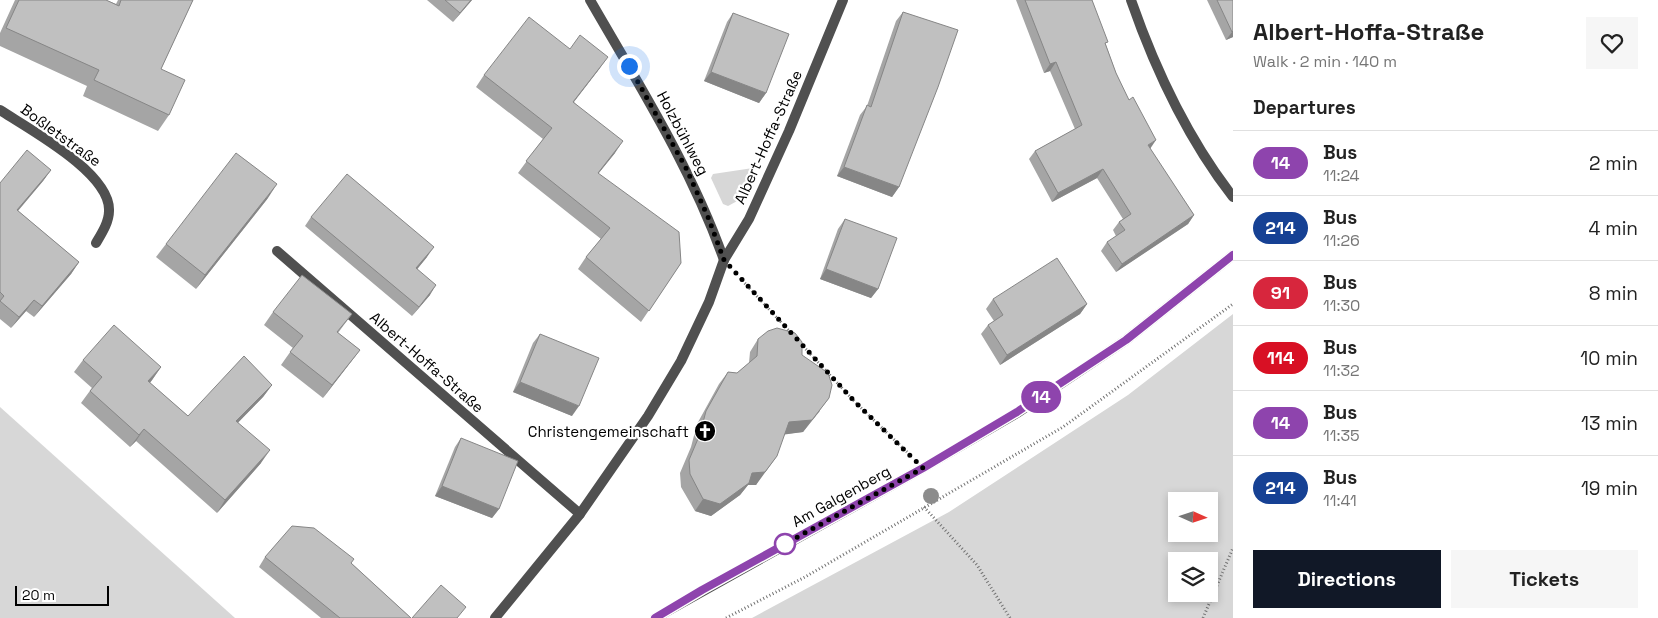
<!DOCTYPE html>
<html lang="en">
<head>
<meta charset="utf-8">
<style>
	body { margin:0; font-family:"Space Grotesk",sans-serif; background:#f6f6f6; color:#222; height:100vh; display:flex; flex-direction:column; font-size:19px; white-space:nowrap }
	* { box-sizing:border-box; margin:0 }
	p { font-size:16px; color:#767676 }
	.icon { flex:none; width:28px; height:28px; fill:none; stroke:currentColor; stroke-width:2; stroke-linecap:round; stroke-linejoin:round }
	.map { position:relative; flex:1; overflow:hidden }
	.details { display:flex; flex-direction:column; background:#fff; width:425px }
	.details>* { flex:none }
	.badge { padding:0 10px; border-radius:16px; font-size:18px; line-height:32px }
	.needle { width:32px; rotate:93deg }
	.tools { position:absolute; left:1168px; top:492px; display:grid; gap:10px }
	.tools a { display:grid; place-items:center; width:50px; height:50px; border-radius:0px; background:#fff; box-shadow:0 2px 8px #0003; font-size:25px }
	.scale { position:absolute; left:15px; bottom:12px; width:94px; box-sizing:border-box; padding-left:5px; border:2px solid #000; border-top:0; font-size:14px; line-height:18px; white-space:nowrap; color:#000; -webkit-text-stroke:4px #fff; paint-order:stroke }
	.you { position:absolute; width:25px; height:25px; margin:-12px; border:4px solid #fff; border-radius:50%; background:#1a73e8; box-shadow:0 0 0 8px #1a73e833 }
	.map>.badge { position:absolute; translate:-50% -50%; box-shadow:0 0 0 2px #fff }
	h2 { padding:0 20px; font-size:19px; line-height:45px }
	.round { display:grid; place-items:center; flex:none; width:52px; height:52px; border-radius:0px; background:#f6f6f6 }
	.summary { display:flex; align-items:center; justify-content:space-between; height:85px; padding:0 20px }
	h1 { font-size:24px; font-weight:700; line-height:38px }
	.cta { display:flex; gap:10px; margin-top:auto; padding:10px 20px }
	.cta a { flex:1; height:58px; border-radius:0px; background:#111827; color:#fff; font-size:20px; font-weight:700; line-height:58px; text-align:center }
	.cta a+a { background:#f6f6f6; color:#222 }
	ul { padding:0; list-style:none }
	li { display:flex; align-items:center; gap:15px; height:65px; padding:0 20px; border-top:1px solid #e0e0e0 }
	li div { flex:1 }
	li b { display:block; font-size:19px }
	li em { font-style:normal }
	li .badge { min-width:55px; font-weight:700; text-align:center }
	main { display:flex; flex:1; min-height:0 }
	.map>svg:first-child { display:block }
	.green { fill:#d7d7d7; fill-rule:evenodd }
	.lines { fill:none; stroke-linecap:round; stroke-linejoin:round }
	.path { stroke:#727272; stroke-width:3; stroke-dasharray:1 2.5; stroke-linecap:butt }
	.minor { stroke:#505050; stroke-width:10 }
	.tertiary { stroke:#505050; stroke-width:10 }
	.tree { fill:#8c8c8c }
	.wall { fill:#a5a5a5 }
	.shaded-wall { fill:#868686 }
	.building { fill:#c0c0c0; stroke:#868686 }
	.line-casing { stroke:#fff; stroke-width:11 }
	.line { stroke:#8e44ad; stroke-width:8 }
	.walk { stroke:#000; stroke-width:5; stroke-dasharray:0 9 }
	.stop-dot { fill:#fff; stroke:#8e44ad; stroke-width:2.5 }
	.labels { text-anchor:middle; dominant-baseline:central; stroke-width:4.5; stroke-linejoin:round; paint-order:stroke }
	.street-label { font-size:15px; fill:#000; stroke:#fff }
	.poi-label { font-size:15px; fill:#000; stroke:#fff; text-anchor:end }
</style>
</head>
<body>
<main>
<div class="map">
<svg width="1233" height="618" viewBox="0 0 1233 618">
	<rect width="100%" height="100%" fill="#fff"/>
	<!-- green -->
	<g class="green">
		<path d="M753,168L754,170L741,199L728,206L723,204L711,178L713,174Z"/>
		<path d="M1233,314V618H752L949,512L1128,395ZM1209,501V534H1176V501ZM1209,561V594H1176V561Z"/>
		<path d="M0,407L235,618H0Z"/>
	</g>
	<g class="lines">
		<!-- path -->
		<g class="path">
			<path d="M740,278L792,334"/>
			<path d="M801,344L856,403L907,452"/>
			<path d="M924,507L977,565L1010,618"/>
			<path d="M726,618L805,577L1063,427L1233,304"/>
			<path d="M1203,618L1233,548"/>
		</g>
		<!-- minor -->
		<g class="minor">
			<path d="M590,0C639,85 691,167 724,260"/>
			<path d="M1131,0C1155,69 1188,139 1233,197"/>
			<path d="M0,110C29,129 111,173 109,211C109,222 102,233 96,243"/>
			<path d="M277,251L580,514"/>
			<path d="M495,618L580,514L648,416L681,361L709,302L724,260L749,219L789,131L843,0"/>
		</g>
		<!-- tertiary -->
		<path class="tertiary" d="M655,618L923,468L1017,413L1126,340L1233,255"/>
	</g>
	<!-- trees -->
	<circle class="tree" cx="931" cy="496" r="8"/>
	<!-- wall -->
	<g class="wall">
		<path d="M15,0H106L116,4L118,0H193L161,69L169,115L158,131L83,96L87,86L0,46V33Z"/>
		<path d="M427,0H472L453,22Z"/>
		<path d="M1016,0H1092L1106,45L1116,73L1150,149L1194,215L1188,224L1116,272L1101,251L1107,242L1116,236L1113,230L1119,222L1123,219L1097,178L1052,202L1029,159L1035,151L1075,129L1050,71L1044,73Z"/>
		<path d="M1207,0H1233V37L1226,40Z"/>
		<path d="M903,12L899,187L892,197L837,176L860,115L867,106L896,21Z"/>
		<path d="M733,13L766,93L759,103L704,81L727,22Z"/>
		<path d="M600,68L574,102L615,153L598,174L681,263L641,322L578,269L586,257L601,239L518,173L543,139L476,87L484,75Z"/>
		<path d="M51,170L43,181L18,211L79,262L71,274L34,317L26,311L11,328L0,319V183Z"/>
		<path d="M268,198L196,289L156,257L166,244Z"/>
		<path d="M311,217L427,257L417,269L430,295L412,316L305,226Z"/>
		<path d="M845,219L878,289L871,298L820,279L838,229Z"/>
		<path d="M993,299L1087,304L1080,314L1000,365L981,334L988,325L994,321L986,309Z"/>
		<path d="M273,312L352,314L338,333L360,350L323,398L281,365L293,348L264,325Z"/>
		<path d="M540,334L572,416L513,392L533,343Z"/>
		<path d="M758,339L802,355L820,411L803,432L785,434L756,485H748L740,495L711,516L695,511L681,487L680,473L691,447L697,424L719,384L728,372L737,373L749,363L750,352Z"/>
		<path d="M83,360L161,367L150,383L188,416L272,385L263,397L238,422L261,463L217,513L136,441L130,447L81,403L92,388L74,372Z"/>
		<path d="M461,438L499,509L492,518L435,496L455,447Z"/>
		<path d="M265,557L351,563L411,618H321L259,567Z"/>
	</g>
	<!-- shaded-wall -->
	<g class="shaded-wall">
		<path d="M471,0H472L453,22L460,13Z"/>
		<path d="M1233,31V37L1226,40L1232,32Z"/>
		<path d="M608,57L600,68L565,113L573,102Z"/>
		<path d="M1056,62L1050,71L1044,73L1050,64Z"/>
		<path d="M711,72L766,93L759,103L704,81Z"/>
		<path d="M1156,140L1150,149L1148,145Z"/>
		<path d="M623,141L615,153L589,185L598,173Z"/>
		<path d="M844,167L899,187L892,197L837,176Z"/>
		<path d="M1103,169L1097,178L1052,202L1058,193Z"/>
		<path d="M51,170L43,181L9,221L17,210Z"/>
		<path d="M277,184L268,198L196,289L205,275Z"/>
		<path d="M1194,215L1188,224L1116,272L1122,264Z"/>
		<path d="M434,247L427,257L410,278L416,268Z"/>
		<path d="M79,262L71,274L34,317L42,306Z"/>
		<path d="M826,269L878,289L871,298L820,279Z"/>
		<path d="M436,285L430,295L412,316L419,307Z"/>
		<path d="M34,300L26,311L11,328L19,317Z"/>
		<path d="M1087,304L1080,314L1000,365L1007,355Z"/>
		<path d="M360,350L350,363L323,398L332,385Z"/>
		<path d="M161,367L152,380L140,394L148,381Z"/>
		<path d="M520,382L579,406L572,416L513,392Z"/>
		<path d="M272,385L263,397L228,433L236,421Z"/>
		<path d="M829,398L803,432L781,435L789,422Z"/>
		<path d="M144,429L136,441L130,447L139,435Z"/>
		<path d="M270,450L261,463L217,513L225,500Z"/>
		<path d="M777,456L756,485H748L740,495L711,516L695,511L703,499Z"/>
		<path d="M442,486L499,509L492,518L435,496Z"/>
	</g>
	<!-- building -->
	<g class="building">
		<path d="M19,0H106L119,6L121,0H193L161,69L185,80L169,115L94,80L99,70L6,28Z"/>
		<path d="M445,0H471L460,13Z"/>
		<path d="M1025,0H1092L1108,42L1105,43L1116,73L1129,100L1133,97L1156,140L1148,145L1194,215L1122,264L1107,242L1125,230L1119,222L1131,214L1103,169L1058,193L1035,151L1082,125L1056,62L1050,64Z"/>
		<path d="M1217,0H1233V31L1232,32Z"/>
		<path d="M903,12L958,30L938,87L899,187L844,167L867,105L871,107Z"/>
		<path d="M733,13L789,34L766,93L711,72Z"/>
		<path d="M529,17L570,49L580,35L608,57L573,102L623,141L598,173L679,232L681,263L649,311L586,257L610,228L526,161L552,128L484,75Z"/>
		<path d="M27,150L51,170L17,210L79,262L42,306L34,300L19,317L0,301L4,296L0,292V183Z"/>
		<path d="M236,153L277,184L205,275L166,244Z"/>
		<path d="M347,174L434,247L416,268L436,285L419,307L311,217Z"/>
		<path d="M845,219L897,238L878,289L826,269Z"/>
		<path d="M1057,258L1087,304L1007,355L988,325L1003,315L993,299Z"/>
		<path d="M302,275L352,314L337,332L360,350L332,385L290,352L303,336L273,312Z"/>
		<path d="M114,325L161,367L148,381L188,416L244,356L272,385L236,421L270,450L225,500L144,429L139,435L90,391L102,377L83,360Z"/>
		<path d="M777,328L795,333L802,342V355L828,373L832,385L829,398L812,420L789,422L777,456L765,472L752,473L749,483L720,504L703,499L690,474L689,460L700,434L706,411L728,372L737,373L757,356L758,339L768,331Z"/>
		<path d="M540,334L599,358L579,406L520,382Z"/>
		<path d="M461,438L518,461L499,509L442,486Z"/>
		<path d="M292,526L314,528L354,559L351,563L411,618H340L265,557Z"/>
		<path d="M441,585L466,607L457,618H412Z"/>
	</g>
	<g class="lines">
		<!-- line casing -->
		<g class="line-casing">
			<path id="line" d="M655,618L702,590L923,468L1017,412L1126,340L1233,255"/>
		</g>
		<!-- line -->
		<use href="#line" class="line"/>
		<!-- walk -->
		<path class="walk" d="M629,66L686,168L708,217L724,260L856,403L923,468L783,545L785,544"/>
	</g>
	<!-- icons -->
	<defs>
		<g id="church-disc" transform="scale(1.125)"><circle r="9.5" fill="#000" stroke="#fff"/><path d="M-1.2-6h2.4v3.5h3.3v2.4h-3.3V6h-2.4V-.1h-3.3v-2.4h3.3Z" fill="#fff"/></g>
	</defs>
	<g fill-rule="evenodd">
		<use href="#church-disc" x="705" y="431"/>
	</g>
	<!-- markers -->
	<circle class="stop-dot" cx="785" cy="544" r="10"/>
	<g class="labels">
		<!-- street labels -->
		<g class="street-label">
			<text transform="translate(683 133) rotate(62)">Holzbühlweg</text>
			<text transform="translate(61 135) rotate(36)">Boßletstraße</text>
			<text transform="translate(768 137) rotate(-66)">Albert-Hoffa-Straße</text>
			<text transform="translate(427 362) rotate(41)">Albert-Hoffa-Straße</text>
			<text transform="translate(841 496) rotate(-29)">Am Galgenberg</text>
		</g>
		<!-- poi labels -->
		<g class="poi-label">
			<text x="689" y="431">Christengemeinschaft</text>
		</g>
	</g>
</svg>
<div class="tools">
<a><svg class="needle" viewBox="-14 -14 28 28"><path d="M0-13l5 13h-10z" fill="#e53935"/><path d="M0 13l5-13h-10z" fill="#767676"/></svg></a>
<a><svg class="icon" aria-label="layers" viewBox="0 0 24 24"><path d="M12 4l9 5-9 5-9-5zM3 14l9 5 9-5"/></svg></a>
</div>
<div class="scale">20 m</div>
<div class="you" style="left:629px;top:66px"></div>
<b class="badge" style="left:1041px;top:397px;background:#8e44ad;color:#fff">14</b>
</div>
<section class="details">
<div class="summary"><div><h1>Albert-Hoffa-Straße</h1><p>Walk · 2 min · 140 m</p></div><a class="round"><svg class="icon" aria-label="heart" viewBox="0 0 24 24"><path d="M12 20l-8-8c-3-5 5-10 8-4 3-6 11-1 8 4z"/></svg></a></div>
<h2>Departures</h2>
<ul>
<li><span class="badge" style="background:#8e44ad;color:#fff">14</span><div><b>Bus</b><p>11:24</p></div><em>2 min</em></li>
<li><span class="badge" style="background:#164194;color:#fff">214</span><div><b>Bus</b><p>11:26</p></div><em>4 min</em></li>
<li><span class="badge" style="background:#d7263d;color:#fff">91</span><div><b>Bus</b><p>11:30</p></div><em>8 min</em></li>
<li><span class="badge" style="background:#d81024;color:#fff">114</span><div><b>Bus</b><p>11:32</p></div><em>10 min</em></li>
<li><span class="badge" style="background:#8e44ad;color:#fff">14</span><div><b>Bus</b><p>11:35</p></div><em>13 min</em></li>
<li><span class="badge" style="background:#164194;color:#fff">214</span><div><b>Bus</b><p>11:41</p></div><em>19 min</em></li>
</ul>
<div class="cta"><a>Directions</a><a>Tickets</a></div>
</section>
</main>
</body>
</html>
